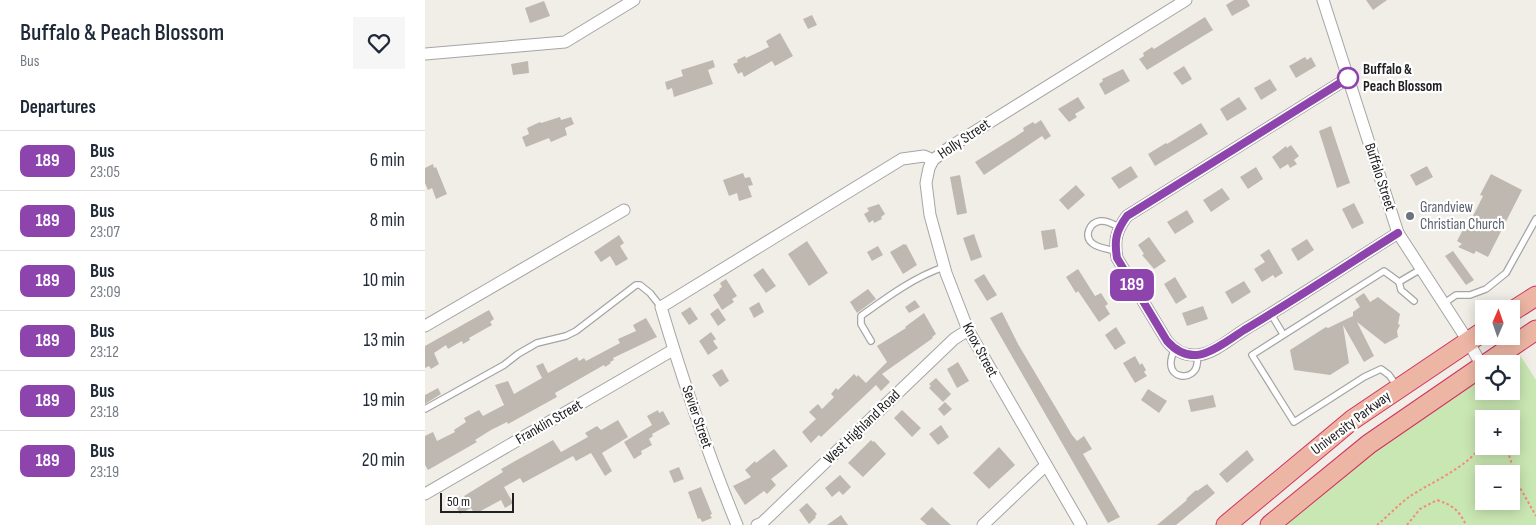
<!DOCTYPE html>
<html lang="en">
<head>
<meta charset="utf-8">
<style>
	body { margin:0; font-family:"Sofia Sans Condensed",sans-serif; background:#f6f6f7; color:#1f2937; height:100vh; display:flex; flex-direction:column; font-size:19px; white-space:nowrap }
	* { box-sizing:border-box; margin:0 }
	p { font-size:16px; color:#747a83 }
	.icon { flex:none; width:28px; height:28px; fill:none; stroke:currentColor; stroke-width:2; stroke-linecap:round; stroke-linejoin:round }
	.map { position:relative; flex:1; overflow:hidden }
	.panel { display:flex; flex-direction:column; background:#fff; width:425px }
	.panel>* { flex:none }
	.badge { padding:0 10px; border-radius:8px; font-size:18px; line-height:32px }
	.needle { width:32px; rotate:2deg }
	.tools { position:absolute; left:1050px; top:300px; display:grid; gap:10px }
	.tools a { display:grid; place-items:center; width:45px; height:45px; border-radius:0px; background:#fff; box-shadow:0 2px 12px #0003; font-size:25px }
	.scale { position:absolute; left:15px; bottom:12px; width:74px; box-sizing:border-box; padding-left:5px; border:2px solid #212121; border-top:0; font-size:14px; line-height:18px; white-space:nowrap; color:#212121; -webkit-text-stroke:4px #fff; paint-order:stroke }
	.map>.badge { position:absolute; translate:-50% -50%; box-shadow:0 0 0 2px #fff }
	h2 { padding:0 20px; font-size:19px; line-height:45px }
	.round { display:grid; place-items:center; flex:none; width:52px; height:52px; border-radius:0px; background:#f6f6f7 }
	.head { display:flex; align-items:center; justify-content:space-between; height:85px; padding:0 20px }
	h1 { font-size:24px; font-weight:600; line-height:38px }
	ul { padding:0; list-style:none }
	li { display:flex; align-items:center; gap:15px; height:60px; padding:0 20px; border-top:1px solid #e0e1e3 }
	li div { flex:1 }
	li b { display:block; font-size:19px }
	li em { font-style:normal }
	li .badge { min-width:55px; font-weight:700; text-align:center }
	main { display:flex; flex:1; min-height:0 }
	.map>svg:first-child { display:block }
	.grass { fill:#c9e7b2; fill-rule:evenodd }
	.building { fill:#beb8b1 }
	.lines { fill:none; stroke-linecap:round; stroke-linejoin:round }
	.service-casing { stroke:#a5a5a5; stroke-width:8 }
	.minor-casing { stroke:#a5a5a5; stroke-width:13 }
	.trunk-casing { stroke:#d13261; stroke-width:21 }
	.path { stroke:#f28b78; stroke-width:2; stroke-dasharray:2.5 2.5; stroke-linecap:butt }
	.service { stroke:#fff; stroke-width:5.5 }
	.minor { stroke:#fff; stroke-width:11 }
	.trunk { stroke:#edb6a4; stroke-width:19 }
	.line-casing { stroke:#fff; stroke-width:11 }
	.line { stroke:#8e44ad; stroke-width:8 }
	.stop-dot { fill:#fff; stroke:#8e44ad; stroke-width:2.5 }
	.worship-dot { fill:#6b7280; stroke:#fff; stroke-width:2 }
	.labels { text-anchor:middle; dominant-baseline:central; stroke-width:4.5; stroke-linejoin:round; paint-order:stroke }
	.stop-label { font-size:15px; font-weight:bold; fill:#212121; stroke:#fff; text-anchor:start }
	.street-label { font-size:15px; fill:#212121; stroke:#fff }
	.worship-label { font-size:15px; fill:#5b616d; stroke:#fff; text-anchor:start }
</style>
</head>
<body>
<main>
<section class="panel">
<div class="head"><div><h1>Buffalo &amp; Peach Blossom</h1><p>Bus</p></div><a class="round"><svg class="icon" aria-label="heart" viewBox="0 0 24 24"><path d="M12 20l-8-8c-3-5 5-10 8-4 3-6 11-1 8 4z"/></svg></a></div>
<h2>Departures</h2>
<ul>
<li><span class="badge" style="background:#8e44ad;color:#fff">189</span><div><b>Bus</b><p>23:05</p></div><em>6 min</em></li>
<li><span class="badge" style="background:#8e44ad;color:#fff">189</span><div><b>Bus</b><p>23:07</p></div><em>8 min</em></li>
<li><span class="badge" style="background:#8e44ad;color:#fff">189</span><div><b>Bus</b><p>23:09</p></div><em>10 min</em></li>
<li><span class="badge" style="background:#8e44ad;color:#fff">189</span><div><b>Bus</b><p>23:12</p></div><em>13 min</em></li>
<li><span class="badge" style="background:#8e44ad;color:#fff">189</span><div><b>Bus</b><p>23:18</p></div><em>19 min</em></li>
<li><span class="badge" style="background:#8e44ad;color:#fff">189</span><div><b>Bus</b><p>23:19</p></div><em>20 min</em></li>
</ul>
</section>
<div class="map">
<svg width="1111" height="525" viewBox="0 0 1111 525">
	<rect width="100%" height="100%" fill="#f1eee8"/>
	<!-- grass -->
	<path class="grass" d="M1093,352L1111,380V525H856L927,466L1059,376V391H1086V364H1076ZM1059,419H1086V446H1059ZM1059,474H1086V501H1059Z"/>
	<!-- building -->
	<g class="building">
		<path d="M809,0H822L825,6L807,16L801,5Z"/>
		<path d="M941,0H962L948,10Z"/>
		<path d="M119,1L125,16L105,23L100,8Z"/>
		<path d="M387,15L392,25L383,29L378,19Z"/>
		<path d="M780,17L788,30L722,70L714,59L719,56L718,53L727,47L729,49Z"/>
		<path d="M355,33L368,56L350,66L347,61L319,77L317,72L313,74L308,64L313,62L312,60L320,56L321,58L344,47L341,41Z"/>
		<path d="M880,57L882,60L886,57L891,66L871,78L864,66Z"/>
		<path d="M288,60L290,67L283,70L288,84L249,97L247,88L242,90L240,82L258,76L256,70Z"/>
		<path d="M103,61L104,73L88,75L86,64Z"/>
		<path d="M759,66L767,79L757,85L748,73Z"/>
		<path d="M698,69L705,81L680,95L674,84L678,81L677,79Z"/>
		<path d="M845,79L852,90L836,100L829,88Z"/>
		<path d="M653,97L660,108L650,114L652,117L644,122L633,109Z"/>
		<path d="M814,97L822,109L802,121L795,109Z"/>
		<path d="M135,117L136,120L146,117L149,124L140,128L142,135L126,142L124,138L101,147L97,137L104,134L102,128L115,122L116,123Z"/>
		<path d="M616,120L626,136L620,140L617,136L559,175L550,162L590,137L599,131L598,128L608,122L610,124Z"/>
		<path d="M776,123L783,134L730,166L723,154L741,143L742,144Z"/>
		<path d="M906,126L925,183L912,188L894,131Z"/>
		<path d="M866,145L874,156L869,160L872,164L865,168L863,164L855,169L847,157L861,146L862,148Z"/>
		<path d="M8,164L9,168L11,167L22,194L11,199L7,188L3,190L0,183V168Z"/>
		<path d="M706,166L713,177L694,189L686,178Z"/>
		<path d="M1002,166L1008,177L991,186L985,175Z"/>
		<path d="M831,167L838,179L823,189L815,177Z"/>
		<path d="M318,173L320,178L325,177L328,185L323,186L327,197L314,201L312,193L304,196L298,180Z"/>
		<path d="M1066,174L1097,190L1063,257L1051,251L1049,254L1033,247L1037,244L1032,241L1043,220L1045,222L1058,196L1055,195Z"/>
		<path d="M535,175L542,213L532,215L525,177Z"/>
		<path d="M651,185L660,195L643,210L634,200Z"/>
		<path d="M797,188L805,199L786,212L778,200Z"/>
		<path d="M929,203L939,223L927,229L917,209Z"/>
		<path d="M454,204L460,214L456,217L457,219L449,223L448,220L444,223L439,214L444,211L442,208Z"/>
		<path d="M762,210L769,222L750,234L742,222Z"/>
		<path d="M630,229L633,247L619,250L616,231Z"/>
		<path d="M549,234L557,257L546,261L538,238Z"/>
		<path d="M194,235L199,243L195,246L203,259L191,266L185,256L176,262L169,252Z"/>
		<path d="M724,237L741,261L729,269L717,255L719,254L713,245Z"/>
		<path d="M882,239L889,250L873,261L866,249Z"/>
		<path d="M382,241L403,273L384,286L363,254Z"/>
		<path d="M479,244L480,245L481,244L492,265L478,274L465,252Z"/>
		<path d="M453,246L458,255L447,261L442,252Z"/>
		<path d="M844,249L858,273L850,278L848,275L837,282L829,269L840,262L835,255Z"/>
		<path d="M1028,251L1049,280L1041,285L1020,256Z"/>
		<path d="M338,268L351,286L341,293L328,275Z"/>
		<path d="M653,269L670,296L676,293L683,304L680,306L685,314L674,322L653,291L651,293L641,277Z"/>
		<path d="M559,274L572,295L562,301L549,280Z"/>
		<path d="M750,277L762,297L751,304L739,284Z"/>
		<path d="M301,279L312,296L307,299L309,302L297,310L288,295L295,290L294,289L297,287L295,283Z"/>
		<path d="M819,281L826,292L807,304L800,292Z"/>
		<path d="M443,289L451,299L432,313L425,302Z"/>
		<path d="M939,293L945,302L953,297L975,314L973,324L975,325L972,331L973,337L960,344L932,322L949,356L939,362L918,325L924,363L905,375L869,370L865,350L901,327L903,328L928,316V312L935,307L930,299Z"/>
		<path d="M490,300L495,307L484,313L480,307Z"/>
		<path d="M334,302L339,312L329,318L324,308Z"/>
		<path d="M778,306L783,319L762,326L757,313Z"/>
		<path d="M265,307L273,319L264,325L256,313Z"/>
		<path d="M293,308L301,320L293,326L285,314Z"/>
		<path d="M64,310L69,319L65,322L67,325L44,338L45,340L38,344L37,341L23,349L21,345L9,353L14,364L6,369L4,366L0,368V346Z"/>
		<path d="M577,312L593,344L647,435L652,441L659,436L667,449L658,454L695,517L683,523L565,318Z"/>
		<path d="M499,313L511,334L507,337L508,338L457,374L465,382L456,391L451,385L396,437L394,435L386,443L377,432L391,419L384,412L393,404L397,409L409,397L406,394L411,388L413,390L429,374L432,377L433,375L441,383L462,362L452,346L481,328L480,327Z"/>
		<path d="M221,318L232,337L188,358L189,360L185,362L186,363L180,367L179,365L130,393L132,397L83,424L82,422L66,430L50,440L52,442L3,470L0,465V436L8,432L12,441L30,432L29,430L41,422L39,418L54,410L58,416L79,405L70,385L83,381L89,394L117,378L111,366L118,363L123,373L152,357L154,361L159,358L161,361L195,343L193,339L211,331L208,325Z"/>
		<path d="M691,327L701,343L690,350L680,335Z"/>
		<path d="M286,332L291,339L288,341L293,348L283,355L274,341Z"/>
		<path d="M710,356L715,365L717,363L721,370L719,372L722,376L710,383L698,363Z"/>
		<path d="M533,362L544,381L532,388L522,369Z"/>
		<path d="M297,369L304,381L295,387L287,375Z"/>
		<path d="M511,378L526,394L518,402L504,388L506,386L504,384Z"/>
		<path d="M13,388L16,394L0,404V395Z"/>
		<path d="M723,389L742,401L734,413L716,400Z"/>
		<path d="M788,395L791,407L766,412L763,400Z"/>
		<path d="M520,402L527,409L519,416L513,409Z"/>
		<path d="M233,410L234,413L238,411L245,424L227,434L228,436L224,439L227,445L216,451L217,454L209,459L199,442L227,425L222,416Z"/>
		<path d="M477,410L496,428L487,437L469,418Z"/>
		<path d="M193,420L203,437L177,453L187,471L180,476L166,453L151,461L148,456L98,483L95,478L79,487L88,503L80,508L76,500L52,513H49L46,508L35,514L31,506L42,501L39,496L78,472L76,469L128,440L136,452L163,437L160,433L172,426L176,430Z"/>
		<path d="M516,425L524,437L513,445L504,434Z"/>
		<path d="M446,440L448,442L449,441L461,454L438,477L423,463Z"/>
		<path d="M574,447L590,465L564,489L548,473Z"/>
		<path d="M349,449L363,466L346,479L351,485L342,494L339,491L320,505L308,486L326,477L320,470L330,461L331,463Z"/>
		<path d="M822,450L829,460L802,483L794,474Z"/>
		<path d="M254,467L259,479L249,483L244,471Z"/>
		<path d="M415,475L426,487L418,495L414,491L407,497L400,488Z"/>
		<path d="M782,484L790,493L751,525H732L762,500L761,499L771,490L772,491Z"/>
		<path d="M276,487L287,514L285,515L287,518L277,522L275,518L273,519L263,492Z"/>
		<path d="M382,503L392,514L390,516L391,517L384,524L374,510Z"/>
		<path d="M507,507L517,517L526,525H502L495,519Z"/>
		<path d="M416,515L423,525H402Z"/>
	</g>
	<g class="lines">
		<!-- service casing -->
		<g class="service-casing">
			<g id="service">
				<path d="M690,251C684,249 672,248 667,243C659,236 664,223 675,221C682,220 688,224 694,227"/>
				<path d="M974,282L996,269"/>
				<path d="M1018,304L1031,295H1045L1061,289L1081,273L1111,219"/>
				<path d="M846,314L858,334"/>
				<path d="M446,341L436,324V316C461,298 489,277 519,267"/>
				<path d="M749,349C748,354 745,360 746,365C747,377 763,380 770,370C773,366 772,360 773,355"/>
				<path d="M972,386L964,375L956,369L939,377L869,422L827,355L959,271L974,282L976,290L989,301"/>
				<path d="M0,409L79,365L93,354L112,343L141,336L151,331L211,285H215L225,293L236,307"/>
			</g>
		</g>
		<!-- minor casing -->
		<g class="minor-casing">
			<g id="minor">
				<path d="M898,0L973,233L1043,341L1057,366"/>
				<path d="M0,54L140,42L209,0"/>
				<path d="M923,78L702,216C691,231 689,240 692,258L742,341C750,351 759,356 772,355C788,354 805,339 819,330C871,299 922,265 973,233"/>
				<path d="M0,326L199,210"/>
				<path d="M0,494L248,350"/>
				<path d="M312,525C283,454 258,381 236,307L477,159L499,156L508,160"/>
				<path d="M332,525L337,523L529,339L543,330"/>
				<path d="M558,525L621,465"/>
				<path d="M656,525L543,330L521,273L505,215L501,183L504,168L508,160L525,147L761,0"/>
			</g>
		</g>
		<!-- trunk casing -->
		<g class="trunk-casing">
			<g id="trunk">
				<path d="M1086,312L1111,296"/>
				<path d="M1061,364L1111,330"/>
				<path d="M801,525L927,420L1059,331"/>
				<path d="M845,525L944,444L1059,365"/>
			</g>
		</g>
		<!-- path -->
		<g class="path">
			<path d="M1059,419L1063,415L1069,419"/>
			<path d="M1081,446L1094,486L1111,516"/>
			<path d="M952,525C963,516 973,505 984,497C1001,485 1049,464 1055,445C1057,438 1054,428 1059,419"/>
			<path d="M982,525L995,509L1012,500C1027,505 1034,510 1041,525"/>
		</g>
		<!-- service -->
		<use href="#service" class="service"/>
		<!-- minor -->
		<use href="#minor" class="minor"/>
		<!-- trunk -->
		<use href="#trunk" class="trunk"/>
	</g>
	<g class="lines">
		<!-- line casing -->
		<g class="line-casing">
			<path id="line" d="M923,78L702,216C691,231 689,240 692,258L742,341C750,350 759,356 772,355C786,354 807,338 819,330C871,299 922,265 973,233"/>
		</g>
		<!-- line -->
		<use href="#line" class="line"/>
	</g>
	<!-- markers -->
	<circle class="stop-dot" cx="923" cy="78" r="10"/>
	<circle class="worship-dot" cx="985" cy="216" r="5"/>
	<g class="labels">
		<!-- stop labels -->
		<g class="stop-label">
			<text x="938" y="69">Buffalo &amp;<tspan x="938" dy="17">Peach Blossom</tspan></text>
		</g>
		<!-- street labels -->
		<g class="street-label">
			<text transform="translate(539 139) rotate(-34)">Holly Street</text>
			<text transform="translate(955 177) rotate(72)">Buffalo Street</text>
			<text transform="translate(555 350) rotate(62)">Knox Street</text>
			<text transform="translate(272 417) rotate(71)">Sevier Street</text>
			<text transform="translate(124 422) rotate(-30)">Franklin Street</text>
			<text transform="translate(926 423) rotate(-37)">University Parkway</text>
			<text transform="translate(437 427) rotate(-44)">West Highland Road</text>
		</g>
		<!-- worship labels -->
		<g class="worship-label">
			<text x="995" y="207">Grandview<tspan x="995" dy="17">Christian Church</tspan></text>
		</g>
	</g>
</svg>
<div class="tools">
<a><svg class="needle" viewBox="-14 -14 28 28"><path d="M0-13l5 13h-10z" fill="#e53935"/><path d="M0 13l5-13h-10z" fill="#747a83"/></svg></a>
<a><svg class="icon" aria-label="locate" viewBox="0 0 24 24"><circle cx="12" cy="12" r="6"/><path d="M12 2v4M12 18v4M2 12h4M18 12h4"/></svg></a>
<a>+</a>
<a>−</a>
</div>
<div class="scale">50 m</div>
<b class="badge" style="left:707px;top:285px;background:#8e44ad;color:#fff">189</b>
</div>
</main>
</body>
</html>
